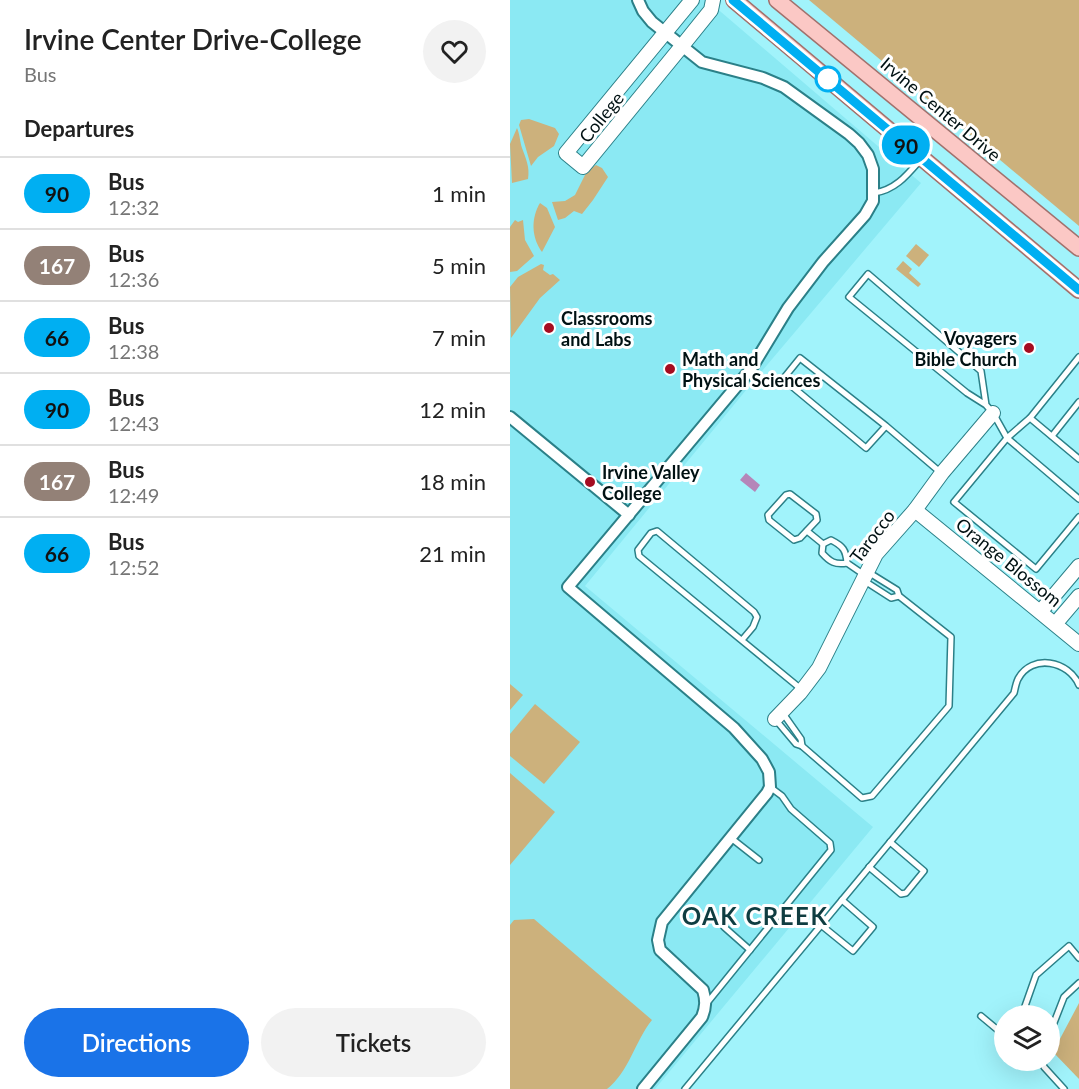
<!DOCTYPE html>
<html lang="en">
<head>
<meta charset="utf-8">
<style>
	body { margin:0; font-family:Lato,sans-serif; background:#f2f2f2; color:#222; height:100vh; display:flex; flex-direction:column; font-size:22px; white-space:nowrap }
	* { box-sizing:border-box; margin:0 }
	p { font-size:20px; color:#767676 }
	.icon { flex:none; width:33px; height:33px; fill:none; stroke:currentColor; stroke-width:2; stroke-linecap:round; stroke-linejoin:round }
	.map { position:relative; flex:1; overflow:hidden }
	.panel { display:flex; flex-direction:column; background:#fff; width:510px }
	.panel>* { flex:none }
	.badge { padding:0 12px; border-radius:20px; font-size:21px; line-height:39px }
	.tools { position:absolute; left:484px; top:1005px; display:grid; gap:12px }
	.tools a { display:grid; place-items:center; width:66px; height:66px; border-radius:50%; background:#fff; box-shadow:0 6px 24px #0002; font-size:30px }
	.map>.badge { position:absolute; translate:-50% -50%; box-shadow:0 0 0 3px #fff }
	h2 { padding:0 24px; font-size:22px; line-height:54px }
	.round { display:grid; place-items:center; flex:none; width:63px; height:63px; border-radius:32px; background:#f2f2f2 }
	.head { display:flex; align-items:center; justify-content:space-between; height:102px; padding:0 24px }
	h1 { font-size:28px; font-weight:600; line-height:45px }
	.cta { display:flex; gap:12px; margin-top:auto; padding:12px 24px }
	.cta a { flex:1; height:69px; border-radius:36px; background:#1a73e8; color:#fff; font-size:24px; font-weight:600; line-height:69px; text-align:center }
	.cta a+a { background:#f2f2f2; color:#222 }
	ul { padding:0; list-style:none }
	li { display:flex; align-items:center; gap:18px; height:72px; padding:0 24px; border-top:2px solid #e0e0e0 }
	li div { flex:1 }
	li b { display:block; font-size:22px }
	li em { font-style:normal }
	li .badge { min-width:66px; font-weight:700; text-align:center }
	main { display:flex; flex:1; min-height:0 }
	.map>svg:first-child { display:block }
	.built { fill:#8be9f3 }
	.green { fill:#ccb17c }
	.water { fill:#b586b9 }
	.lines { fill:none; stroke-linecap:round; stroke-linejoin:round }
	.lane-casing { stroke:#2b8088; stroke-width:8 }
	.street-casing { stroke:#2b8088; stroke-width:14 }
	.secondary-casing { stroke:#2b8088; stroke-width:16 }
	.primary-casing { stroke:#a1716d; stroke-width:18 }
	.lane { stroke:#fff; stroke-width:5 }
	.street { stroke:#fff; stroke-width:10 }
	.secondary { stroke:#fff; stroke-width:14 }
	.primary { stroke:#fbc8c5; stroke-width:15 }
	.line-casing { stroke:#fff; stroke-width:14 }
	.line { stroke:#00aff2; stroke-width:9 }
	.stop-dot { fill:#fff; stroke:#00aff2; stroke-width:3 }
	.poi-dot { fill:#a50c20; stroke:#fff; stroke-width:2 }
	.labels { text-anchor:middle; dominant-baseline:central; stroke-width:6; stroke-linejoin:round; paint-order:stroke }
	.street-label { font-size:18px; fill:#001113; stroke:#fff }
	.poi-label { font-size:18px; font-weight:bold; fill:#001113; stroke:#fff; text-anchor:start }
	.district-label { font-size:24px; font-weight:bold; letter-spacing:1.5px; fill:#0f3d41; stroke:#fff }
</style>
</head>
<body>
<main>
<section class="panel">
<div class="head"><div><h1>Irvine Center Drive-College</h1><p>Bus</p></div><a class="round"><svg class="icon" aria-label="heart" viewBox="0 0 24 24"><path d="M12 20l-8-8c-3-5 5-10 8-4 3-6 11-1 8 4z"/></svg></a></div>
<h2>Departures</h2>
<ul>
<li><span class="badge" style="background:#00aff2;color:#111">90</span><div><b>Bus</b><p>12:32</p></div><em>1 min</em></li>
<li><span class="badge" style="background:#938177;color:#fff">167</span><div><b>Bus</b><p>12:36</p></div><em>5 min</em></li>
<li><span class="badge" style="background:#00aff2;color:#111">66</span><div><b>Bus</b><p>12:38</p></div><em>7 min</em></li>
<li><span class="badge" style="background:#00aff2;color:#111">90</span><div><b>Bus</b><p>12:43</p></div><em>12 min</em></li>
<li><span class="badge" style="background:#938177;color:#fff">167</span><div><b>Bus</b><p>12:49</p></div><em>18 min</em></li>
<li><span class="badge" style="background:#00aff2;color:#111">66</span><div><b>Bus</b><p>12:52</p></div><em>21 min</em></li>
</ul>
<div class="cta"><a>Directions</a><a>Tickets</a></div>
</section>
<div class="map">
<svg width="569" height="1089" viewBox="0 0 569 1089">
	<rect width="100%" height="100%" fill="#a1f3fb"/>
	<!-- built -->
	<path class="built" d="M0,0H197L411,183L246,378L75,586L363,827L145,1089H0Z"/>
	<!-- green -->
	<g class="green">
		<path d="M299,0H569V226Z"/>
		<path d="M19,119L45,128L49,134L44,146L28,157L21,166L9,125L11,120Z"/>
		<path d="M7,128C10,135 10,142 12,148C16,159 20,167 18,179L2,183L0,144Z"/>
		<path d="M86,165L92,168L98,177L83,200L72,214L64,211L55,218L48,220L42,202L55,201L65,195L77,171Z"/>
		<path d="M30,203L37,208L45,227L32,252C21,237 21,218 30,203Z"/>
		<path d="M5,220L8,222L13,220L15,240L24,256L7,271L0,272V227Z"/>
		<path d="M406,244L419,255L409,267L396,256Z"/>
		<path d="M393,261L402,269L399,273L411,284L408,287L386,269Z"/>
		<path d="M31,264L34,265L33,270L40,275L43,274L50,280L30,298L1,338L0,287L8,277Z"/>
		<path d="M0,684L13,695L0,710Z"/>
		<path d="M25,704L70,742L34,784L0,756V734Z"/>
		<path d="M0,773L45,812L0,865Z"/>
		<path d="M24,919L142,1020C125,1041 119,1072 97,1089H0V925L4,920Z"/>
		<path d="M569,1003V1079L543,1052Z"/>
	</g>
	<!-- water -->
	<path class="water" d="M236,473L250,485L245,492L230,480Z"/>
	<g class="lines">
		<!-- lane casing -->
		<g class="lane-casing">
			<g id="lane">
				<path d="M364,193C386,190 398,174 412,158"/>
				<path d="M476,405L471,371L358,274L339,297L457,393L476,405L483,413L497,438L569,499"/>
				<path d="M520,418L569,357"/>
				<path d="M376,426L356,448L273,379L290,358L376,426L430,472"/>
				<path d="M542,436L569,402"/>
				<path d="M569,459L520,418L497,438L444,502L526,569L569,517"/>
				<path d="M280,494L306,514L307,520L290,538L284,540L259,520L258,515L276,495Z"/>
				<path d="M297,531L313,544"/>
				<path d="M313,544L312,553C320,562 325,565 337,563L353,574"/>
				<path d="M313,544L321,540C333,546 336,550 337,563"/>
				<path d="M353,580L381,598L389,596"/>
				<path d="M232,640L243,627L247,617L244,612L147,531L141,533L128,550L129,556L291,689"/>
				<path d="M272,712L291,739L292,746"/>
				<path d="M265,719L286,744L292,746L352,798L362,796L439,706L441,637L389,596L387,590L358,572"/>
				<path d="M221,838L249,860"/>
				<path d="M359,867L391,894L396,893L414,871L380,842"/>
				<path d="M311,925L343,951L363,927L332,900"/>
				<path d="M214,927L240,950"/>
				<path d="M197,1003L321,850L320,843L281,809L272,796L260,787"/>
				<path d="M471,1016L495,1036"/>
				<path d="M524,1016L514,1009L526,975L559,946L569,958"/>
				<path d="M540,1033L554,997L569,983"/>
				<path d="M532,1060L534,1067L554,1089"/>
				<path d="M175,1089L504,693C505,689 506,683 508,679C522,653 559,661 569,685"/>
			</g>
		</g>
		<!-- street casing -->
		<g class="street-casing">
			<g id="street">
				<path d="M128,0L133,11L142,22L192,62L253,78L274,87L339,134L349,143L358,155L363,169V201L355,215L313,262L278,308L241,369L58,587L224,728L252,759L259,772L260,787L257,793L152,922L148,940L150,950L193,990C196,1000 196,1007 192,1017L133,1089"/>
				<path d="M0,417L119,515"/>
			</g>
		</g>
		<!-- secondary casing -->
		<g class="secondary-casing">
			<g id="secondary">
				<path d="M182,0L56,153L73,167L172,46L201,10L203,0"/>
				<path d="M405,510L569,644"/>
				<path d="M531,611L569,566"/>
				<path d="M546,623L569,596"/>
				<path d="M265,719L290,693L309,668L366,554L405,510L432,473L483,413"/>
			</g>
		</g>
		<!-- primary casing -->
		<g class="primary-casing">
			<g id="primary">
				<path d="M224,0L569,290"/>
				<path d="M267,0L569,248"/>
			</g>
		</g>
		<!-- lane -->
		<use href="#lane" class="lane"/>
		<!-- street -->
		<use href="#street" class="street"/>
		<!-- secondary -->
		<use href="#secondary" class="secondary"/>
		<!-- primary -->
		<use href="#primary" class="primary"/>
	</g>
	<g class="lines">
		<!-- line casing -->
		<g class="line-casing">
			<path id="line" d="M223,0L569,290"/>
		</g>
		<!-- line -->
		<use href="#line" class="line"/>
	</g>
	<!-- markers -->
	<circle class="stop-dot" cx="318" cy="79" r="12"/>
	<g class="poi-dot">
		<circle cx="39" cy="328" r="6"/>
		<circle cx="519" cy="348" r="6"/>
		<circle cx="160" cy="369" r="6"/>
		<circle cx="80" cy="482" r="6"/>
	</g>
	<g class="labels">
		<!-- street labels -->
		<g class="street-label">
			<text transform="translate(431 109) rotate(40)">Irvine Center Drive</text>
			<text transform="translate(91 117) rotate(-51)">College</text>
			<text transform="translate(362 536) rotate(-53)">Tarocco</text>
			<text transform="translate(499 562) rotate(39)">Orange Blossom</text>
		</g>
		<!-- poi labels -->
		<g class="poi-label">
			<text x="51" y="318">Classrooms<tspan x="51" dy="21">and Labs</tspan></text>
			<text x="507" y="338" text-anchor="end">Voyagers<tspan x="507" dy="21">Bible Church</tspan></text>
			<text x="172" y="359">Math and<tspan x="172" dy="21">Physical Sciences</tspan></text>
			<text x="92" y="472">Irvine Valley<tspan x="92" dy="21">College</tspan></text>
		</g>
		<!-- district labels -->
		<g class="district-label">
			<text x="245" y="915">OAK CREEK</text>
		</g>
	</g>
</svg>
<div class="tools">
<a><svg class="icon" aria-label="layers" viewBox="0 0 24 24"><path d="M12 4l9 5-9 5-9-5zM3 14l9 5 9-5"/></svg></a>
</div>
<b class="badge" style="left:396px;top:145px;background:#00aff2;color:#111">90</b>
</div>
</main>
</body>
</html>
